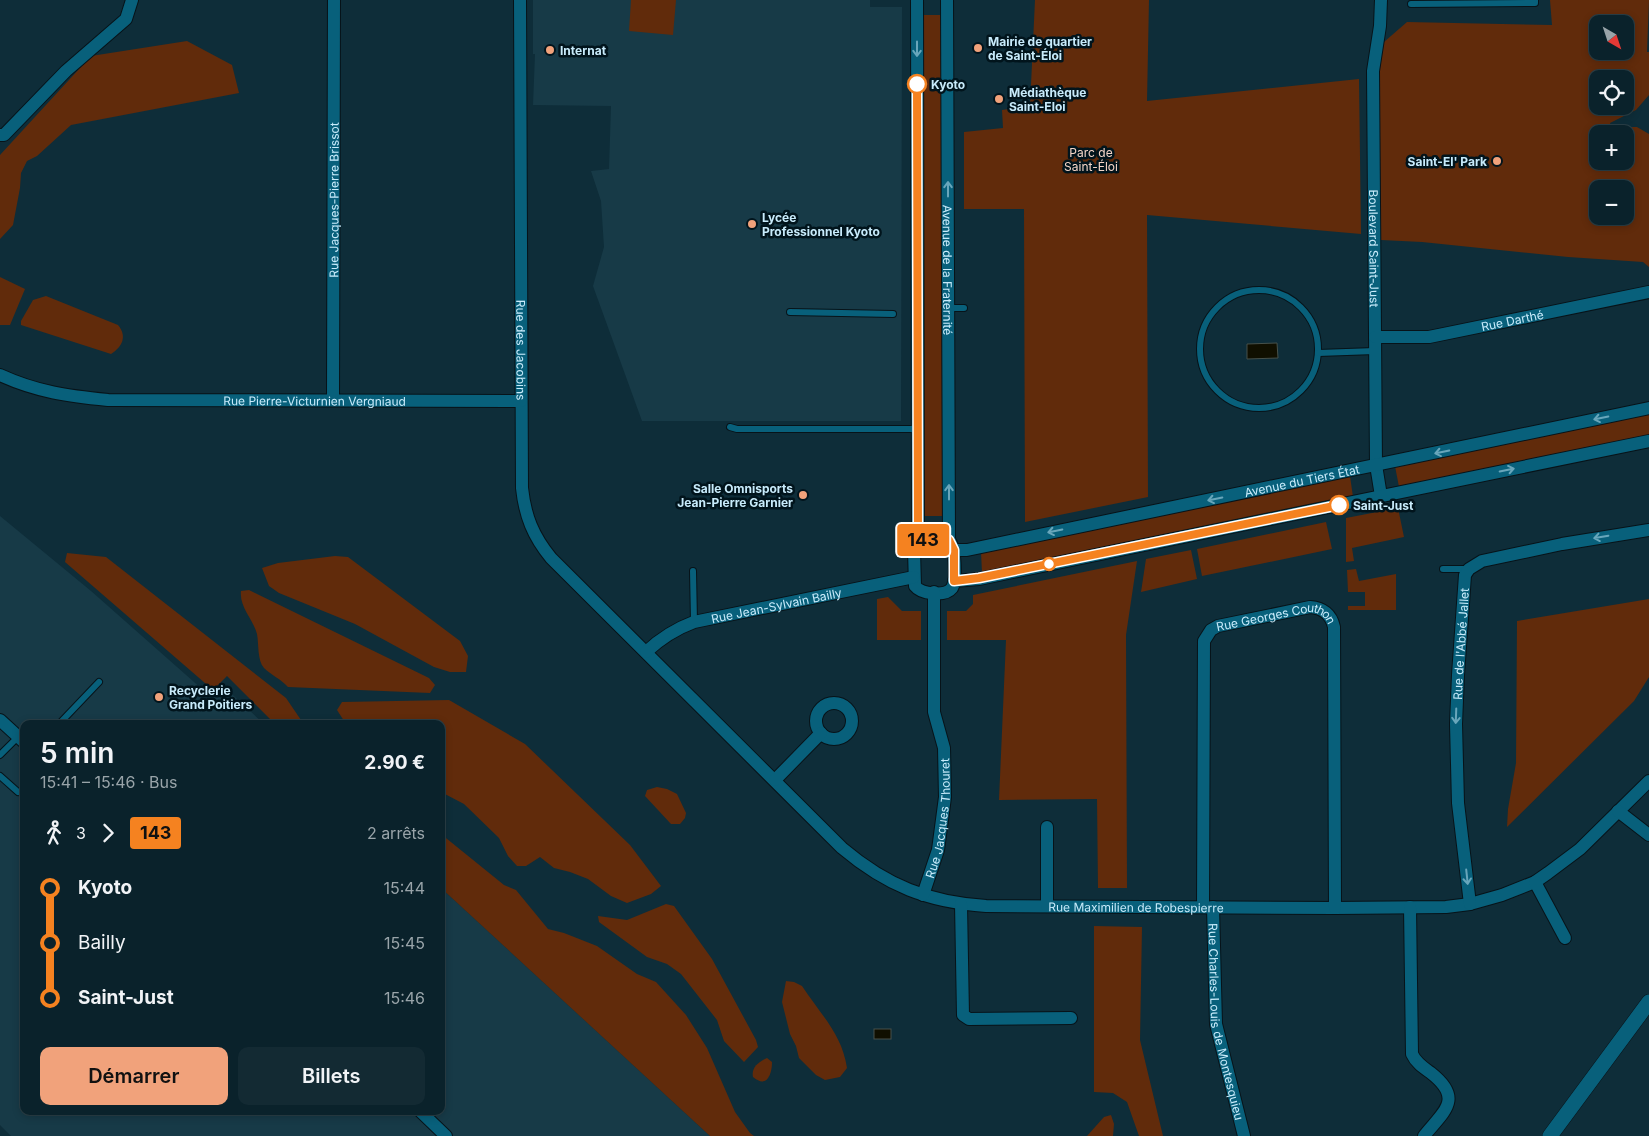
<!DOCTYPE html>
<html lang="fr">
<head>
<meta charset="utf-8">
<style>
	body { margin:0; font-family:Inter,sans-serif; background:#132a33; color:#f1f3f6; height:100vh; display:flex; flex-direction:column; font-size:19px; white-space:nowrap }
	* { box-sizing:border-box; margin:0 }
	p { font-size:16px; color:#99a4a9 }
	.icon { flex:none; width:28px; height:28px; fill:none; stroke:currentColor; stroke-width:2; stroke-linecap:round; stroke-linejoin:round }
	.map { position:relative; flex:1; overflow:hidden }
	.drawer { position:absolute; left:20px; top:720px; width:425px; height:395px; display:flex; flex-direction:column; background:#0a222b; border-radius:10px; box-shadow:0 2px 8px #0003,0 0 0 1px #2a3f47 }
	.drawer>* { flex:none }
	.badge { padding:0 10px; border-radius:4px; font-size:18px; line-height:32px }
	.needle { width:32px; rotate:141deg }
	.tools { position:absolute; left:1589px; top:15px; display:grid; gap:10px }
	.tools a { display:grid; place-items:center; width:45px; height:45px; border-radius:10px; background:#0a222b; box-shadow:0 2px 8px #0003,0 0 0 1px #2a3f47; font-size:25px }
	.map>.badge { position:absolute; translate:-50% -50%; box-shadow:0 0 0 2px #fff }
	.legs { display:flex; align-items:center; gap:8px; height:55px; padding:0 20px; font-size:16px }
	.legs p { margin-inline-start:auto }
	.summary { display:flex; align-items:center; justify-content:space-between; height:85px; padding:0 20px }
	h1 { font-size:28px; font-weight:600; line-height:38px }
	.primary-button { display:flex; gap:10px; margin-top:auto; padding:10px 20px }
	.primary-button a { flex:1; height:58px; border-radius:10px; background:#f1a27b; color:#111; font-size:20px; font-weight:600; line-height:58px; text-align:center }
	.primary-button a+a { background:#132a33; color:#f1f3f6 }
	ul { padding:0 20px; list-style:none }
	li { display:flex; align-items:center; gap:18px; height:55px; font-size:19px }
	li i { display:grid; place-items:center; width:8px; height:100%; margin:0 6px; background:currentColor }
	li i::after { content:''; width:12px; height:12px; margin:-6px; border:4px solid; border-radius:50%; background:#0a222b }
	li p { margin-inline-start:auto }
	li:first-child i { background:linear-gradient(#0000 50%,currentColor 0) }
	li:last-child i { background:linear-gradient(currentColor 50%,#0000 0) }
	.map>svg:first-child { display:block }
	.built { fill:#173a47 }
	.green { fill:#612b0b; fill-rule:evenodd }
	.water { fill:#100f00; stroke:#47514b }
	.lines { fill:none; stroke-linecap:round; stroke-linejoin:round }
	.service-casing { stroke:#071319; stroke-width:8 }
	.minor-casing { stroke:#071319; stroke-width:14 }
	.secondary-casing { stroke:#071319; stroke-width:16 }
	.service { stroke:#08607b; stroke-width:6 }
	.minor { stroke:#08607b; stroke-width:12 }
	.secondary { stroke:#08607b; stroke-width:15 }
	.oneway { stroke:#68a6bb }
	.line-1-casing { stroke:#fff; stroke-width:11 }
	.line-1 { stroke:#f58220; stroke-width:8 }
	.poi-dot { fill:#f1a27b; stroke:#01141c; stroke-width:2 }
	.stop-1-dot { fill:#fff; stroke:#f58220; stroke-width:2.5 }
	.labels { text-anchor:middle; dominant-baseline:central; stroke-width:5; stroke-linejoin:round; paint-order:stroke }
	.poi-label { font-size:12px; font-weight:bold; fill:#c8ebfb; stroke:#01141c; text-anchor:start }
	.stop-label { font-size:12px; font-weight:bold; fill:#c8ebfb; stroke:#01141c; text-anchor:start }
	.park-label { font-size:12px; fill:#f4d5c7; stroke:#01141c }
	.street-label { font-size:12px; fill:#c8ebfb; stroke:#01141c }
</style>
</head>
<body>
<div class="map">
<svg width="1649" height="1136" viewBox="0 0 1649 1136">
	<rect width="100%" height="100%" fill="#0e2d39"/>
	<!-- built -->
	<g class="built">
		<path d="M533,0H870V7H902L901,421H642L593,286L604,247L601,201L591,171L609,169L611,106L533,105L535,54H533Z"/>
		<path d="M0,516L91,591L211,697L222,685L264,724H24V1111H441V888L710,1136H11L0,1125Z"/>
	</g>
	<!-- green -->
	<g class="green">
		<path d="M631,0H676L673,35L629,31Z"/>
		<path d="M1035,0H1149L1147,101L1359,79L1361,234L1147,215L1148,497L1025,522L1024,209H964V132L1003,128L1002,110L1030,106Z"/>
		<path d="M1550,0H1649L1647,52H1649V95L1636,110L1610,123L1611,127H1637L1649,134V267L1643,262L1568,257L1422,242L1381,240L1379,74L1384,42L1407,22L1552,25ZM1598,24H1625V51H1598ZM1598,79H1625V106H1598ZM1598,134H1625V161H1598ZM1598,189H1625V216H1598Z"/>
		<path d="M922,15H943L944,516H924Z"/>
		<path d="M187,41L232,65L239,93L71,125L37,156L27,161L21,173L20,188L13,225L0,239V155L91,56Z"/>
		<path d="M0,277L25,289L10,325H0Z"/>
		<path d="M46,296L118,325C127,336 123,346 111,354L21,325V321L33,300Z"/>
		<path d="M1649,414V435L1399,487L1395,466Z"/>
		<path d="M1350,476L1353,497L982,573L981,552Z"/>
		<path d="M1398,508L1404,537L1352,548L1354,561L1346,562V518Z"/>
		<path d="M1326,522L1332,549L1202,576L1197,549Z"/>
		<path d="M1191,550L1197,579L1141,592L1146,559Z"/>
		<path d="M67,553L106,557L286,698L301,720L306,724H275L227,676L213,690L65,562Z"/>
		<path d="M335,556L348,557L460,641L468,656L466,672H450L434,667L355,624L279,593L269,586L262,568L278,563Z"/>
		<path d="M1137,561L1126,635L1127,888H1098L1097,799L999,800L1006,640H947V611H966L973,604V595Z"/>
		<path d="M1356,569L1359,581L1396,574V610H1348V606H1365V592H1348L1347,570Z"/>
		<path d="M249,590L429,678L435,685L430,693L288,687C281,679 271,675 264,668C257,660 259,644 257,634C253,619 239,607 241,591Z"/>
		<path d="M888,597L902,611H921V640H877V599Z"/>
		<path d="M1649,599V677L1634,701L1507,827L1508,809L1516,763L1517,621Z"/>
		<path d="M449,700L525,744L630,845L661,886L651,894L627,903L611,896L588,879L570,872L554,868L540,857L526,866H517L508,856L499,838L464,804L441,792V724H346L337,710L342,702Z"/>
		<path d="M657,787L667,789L677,794L686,813L685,818L680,824H671L645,796L647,790Z"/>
		<path d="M441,834L504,885L516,890L548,929L564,933L597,946L637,974L656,982L686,1015L707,1048L735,1112L750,1133L754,1136H710L441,888Z"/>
		<path d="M666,904L674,906L712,959L756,1040L758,1047L744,1062L724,1041L717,1020L681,974L667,964L647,957L599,922L598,916L627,920Z"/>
		<path d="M1094,926L1142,927L1140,1040L1163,1136H1139L1127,1102L1113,1093L1094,1092Z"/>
		<path d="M786,981L794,982L802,986C821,1015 842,1034 847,1068L840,1077L825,1080L816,1075L799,1058L796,1046L790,1034L782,1002Z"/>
		<path d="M767,1058L772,1062C772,1074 767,1089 753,1077C751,1067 759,1062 767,1058Z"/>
		<path d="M1111,1115L1114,1124L1113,1136H1087L1104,1117Z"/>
	</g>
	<!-- water -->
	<g class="water">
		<path d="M1277,343L1278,358L1247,359V344Z"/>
		<rect x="874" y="1029" width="17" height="10"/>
	</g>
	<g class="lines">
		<!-- service casing -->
		<g class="service-casing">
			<g id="service">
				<path d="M1411,4L1535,3V0"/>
				<circle cx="1259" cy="349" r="59"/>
				<path d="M948,308H964"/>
				<path d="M790,312L893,314"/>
				<path d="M1318,353L1375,351"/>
				<path d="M730,427L737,429H918"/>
				<path d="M1443,569H1469"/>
				<path d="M693,571L694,622"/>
				<path d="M59,724L99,682"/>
				<path d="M0,755L18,737"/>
				<path d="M0,776L18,792"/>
			</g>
		</g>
		<!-- minor casing -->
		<g class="minor-casing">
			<g id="minor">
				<path id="s1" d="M520,0L522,488C525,516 533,536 551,558L842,848C887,886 928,902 986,906L1335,908L1446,907L1470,904L1502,895L1535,882L1548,873L1580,849L1649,781"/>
				<path d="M917,0L918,540"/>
				<path id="s2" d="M947,0L949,540"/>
				<path id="s3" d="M1381,0L1380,26L1373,71L1376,465L1381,496"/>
				<path d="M0,135H4L66,71L126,19L132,0"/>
				<path id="s4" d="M1375,337H1429L1649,292"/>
				<path id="s5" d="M0,375C37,392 68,396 108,400L521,401"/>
				<path id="s6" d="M333,400L334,0"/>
				<path d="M918,540H949C955,547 957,580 952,588C945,597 921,594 915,586L914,550Z"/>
				<path id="s7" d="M954,550H967L1649,408"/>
				<path d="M954,581L979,579L1649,441"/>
				<path id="s8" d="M646,652C661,638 675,629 694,622L914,577"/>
				<circle cx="834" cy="721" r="18"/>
				<path d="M0,720L24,742"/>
				<path d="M775,780L821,733"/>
				<path d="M1618,811L1649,835"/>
				<path d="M1047,827V906"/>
				<path d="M1535,882L1565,938"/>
				<path id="s9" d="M923,895L938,850L945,797L944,748L934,712V592"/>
				<path d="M961,904L963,1015L969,1019L1071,1018"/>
				<path id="s10" d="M1470,904L1458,803L1456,724L1458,675L1465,575L1469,569L1482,561L1562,544L1649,530"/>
				<path id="s11" d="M1203,907L1204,641L1211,630L1218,626L1310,607C1323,608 1331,614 1334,627L1335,908"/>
				<path id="s12" d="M1213,907L1216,1024L1244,1136"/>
				<path d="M1410,907L1412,1054C1416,1063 1424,1068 1431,1073C1464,1099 1444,1111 1424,1136"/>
				<path d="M420,1111L446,1136"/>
			</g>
		</g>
		<!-- secondary casing -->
		<g class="secondary-casing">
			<path id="secondary" d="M1550,1136L1649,1002"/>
		</g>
		<!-- service -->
		<use href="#service" class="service"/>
		<!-- minor -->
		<use href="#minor" class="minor"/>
		<!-- secondary -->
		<use href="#secondary" class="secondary"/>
	</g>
	<!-- one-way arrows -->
	<defs><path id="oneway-shaft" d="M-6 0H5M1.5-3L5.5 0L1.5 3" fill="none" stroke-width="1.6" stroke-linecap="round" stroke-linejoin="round" transform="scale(1.25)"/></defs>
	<g class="oneway">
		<use href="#oneway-shaft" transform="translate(917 49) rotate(90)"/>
		<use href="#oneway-shaft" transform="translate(948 189) rotate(-90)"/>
		<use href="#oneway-shaft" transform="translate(1601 418) rotate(168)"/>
		<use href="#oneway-shaft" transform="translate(1442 452) rotate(168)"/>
		<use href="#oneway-shaft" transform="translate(1507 470) rotate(-12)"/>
		<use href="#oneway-shaft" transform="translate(949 492) rotate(-90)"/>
		<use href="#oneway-shaft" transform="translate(1215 499) rotate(168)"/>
		<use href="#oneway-shaft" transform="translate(1055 531) rotate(168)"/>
		<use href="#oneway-shaft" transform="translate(1601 537) rotate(170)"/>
		<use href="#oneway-shaft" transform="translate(1456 716) rotate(92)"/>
		<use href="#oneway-shaft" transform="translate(1467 877) rotate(84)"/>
	</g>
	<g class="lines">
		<!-- line-1 casing -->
		<g class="line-1-casing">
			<path id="line-1" d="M917,84L918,540H949L954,550V581L979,578L1339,505"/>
		</g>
		<!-- line-1 -->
		<use href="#line-1" class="line-1"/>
	</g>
	<!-- markers -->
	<g class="poi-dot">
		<circle cx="978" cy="48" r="5"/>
		<circle cx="550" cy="50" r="5"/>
		<circle cx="999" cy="99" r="5"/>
		<circle cx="1497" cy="161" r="5"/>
		<circle cx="752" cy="224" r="5"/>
		<circle cx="803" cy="495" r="5"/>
		<circle cx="159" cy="697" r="5"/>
	</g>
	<g class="stop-1-dot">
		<circle cx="917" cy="84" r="9"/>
		<circle cx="1339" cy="505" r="9"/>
		<circle cx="1049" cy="564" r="6"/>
	</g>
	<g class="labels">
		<!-- poi labels -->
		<g class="poi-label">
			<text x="988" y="41">Mairie de quartier<tspan x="988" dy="14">de Saint-Éloi</tspan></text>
			<text x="560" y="50">Internat</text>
			<text x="1009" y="92">Médiathèque<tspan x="1009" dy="14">Saint-Eloi</tspan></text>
			<text x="1487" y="161" text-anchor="end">Saint-El' Park</text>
			<text x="762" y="217">Lycée<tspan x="762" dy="14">Professionnel Kyoto</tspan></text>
			<text x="793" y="488" text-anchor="end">Salle Omnisports<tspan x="793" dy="14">Jean-Pierre Garnier</tspan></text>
			<text x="169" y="690">Recyclerie<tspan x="169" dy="14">Grand Poitiers</tspan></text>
		</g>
		<!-- stop labels -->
		<g class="stop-label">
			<text x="931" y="84">Kyoto</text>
			<text x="1353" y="505">Saint-Just</text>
		</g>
		<!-- park labels -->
		<g class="park-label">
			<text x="1091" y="152">Parc de<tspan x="1091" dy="14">Saint-Éloi</tspan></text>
		</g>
		<!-- street labels -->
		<g class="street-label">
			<text stroke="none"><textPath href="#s6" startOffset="200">Rue Jacques-Pierre Brissot</textPath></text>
			<text stroke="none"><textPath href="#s3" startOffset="249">Boulevard Saint-Just</textPath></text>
			<text stroke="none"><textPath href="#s2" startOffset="270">Avenue de la Fraternité</textPath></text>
			<text stroke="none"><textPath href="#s4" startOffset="139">Rue Darthé</textPath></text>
			<text stroke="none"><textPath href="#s1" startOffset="350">Rue des Jacobins</textPath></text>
			<text stroke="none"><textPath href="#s5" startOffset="318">Rue Pierre-Victurnien Vergniaud</textPath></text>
			<text stroke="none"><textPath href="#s7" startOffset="355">Avenue du Tiers État</textPath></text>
			<text stroke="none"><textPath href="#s8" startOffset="141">Rue Jean-Sylvain Bailly</textPath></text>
			<text stroke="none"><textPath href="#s11" startOffset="348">Rue Georges Couthon</textPath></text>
			<text stroke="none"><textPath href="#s10" startOffset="261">Rue de l'Abbé Jallet</textPath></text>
			<text stroke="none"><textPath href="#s9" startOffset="79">Rue Jacques Thouret</textPath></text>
			<text stroke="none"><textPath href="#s1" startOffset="1284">Rue Maximilien de Robespierre</textPath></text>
			<text stroke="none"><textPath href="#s12" startOffset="116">Rue Charles-Louis de Montesquieu</textPath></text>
		</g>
	</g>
</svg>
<div class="tools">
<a><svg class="needle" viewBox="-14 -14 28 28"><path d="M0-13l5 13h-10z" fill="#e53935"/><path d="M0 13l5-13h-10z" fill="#99a4a9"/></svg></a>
<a><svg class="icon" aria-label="locate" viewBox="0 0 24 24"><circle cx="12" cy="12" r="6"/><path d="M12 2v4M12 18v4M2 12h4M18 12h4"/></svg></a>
<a>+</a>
<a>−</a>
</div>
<b class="badge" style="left:923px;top:540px;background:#f58220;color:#111">143</b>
<section class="drawer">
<div class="summary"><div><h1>5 min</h1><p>15:41 – 15:46 · Bus</p></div><b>2.90 €</b></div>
<div class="legs"><svg class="icon" aria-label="walk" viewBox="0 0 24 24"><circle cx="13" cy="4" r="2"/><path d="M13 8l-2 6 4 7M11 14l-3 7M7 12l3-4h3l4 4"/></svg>3<svg class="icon" aria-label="forward" viewBox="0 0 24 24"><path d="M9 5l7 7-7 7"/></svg><b class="badge" style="background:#f58220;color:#111">143</b><p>2 arrêts</p></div>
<ul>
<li><i style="color:#f58220"></i><b>Kyoto</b><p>15:44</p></li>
<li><i style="color:#f58220"></i><span>Bailly</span><p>15:45</p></li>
<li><i style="color:#f58220"></i><b>Saint-Just</b><p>15:46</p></li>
</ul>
<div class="primary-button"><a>Démarrer</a><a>Billets</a></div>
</section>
</div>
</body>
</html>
